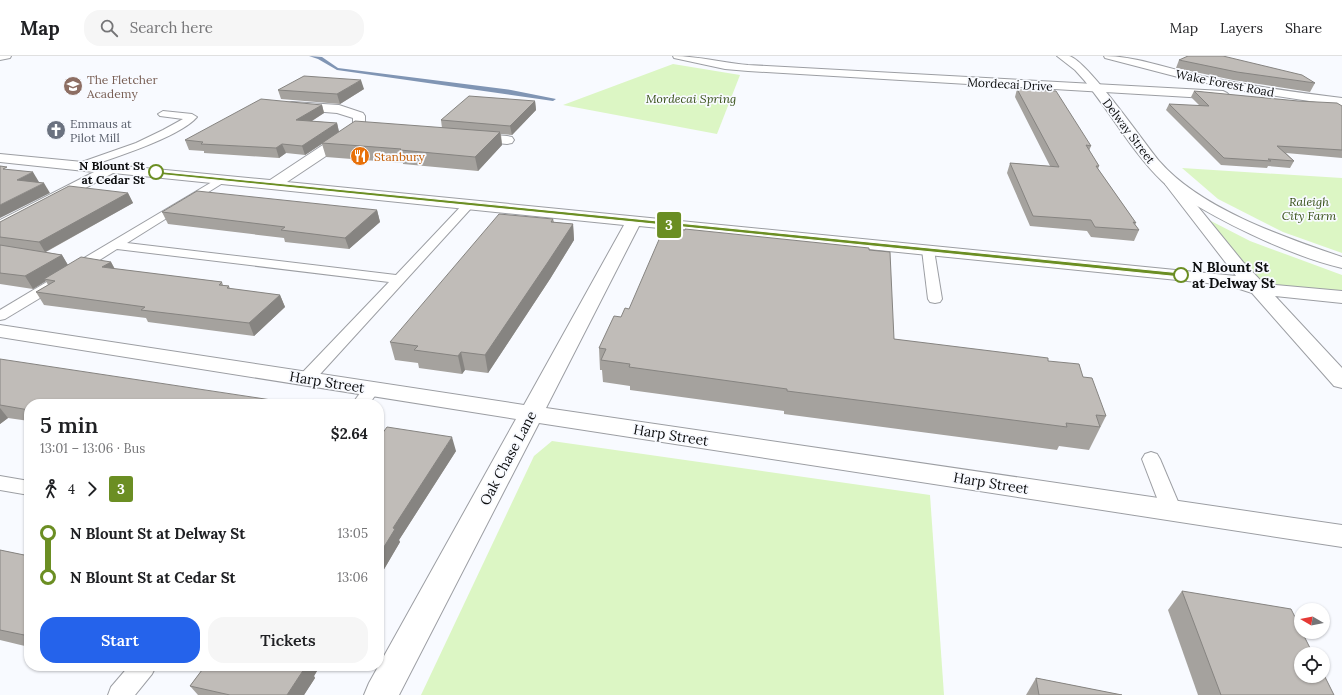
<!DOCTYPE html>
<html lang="en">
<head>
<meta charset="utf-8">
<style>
	body { margin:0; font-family:Lora,serif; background:#f6f6f6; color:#202124; height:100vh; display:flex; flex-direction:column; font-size:15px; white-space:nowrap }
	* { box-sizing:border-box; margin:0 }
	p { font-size:13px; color:#757577 }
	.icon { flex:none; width:22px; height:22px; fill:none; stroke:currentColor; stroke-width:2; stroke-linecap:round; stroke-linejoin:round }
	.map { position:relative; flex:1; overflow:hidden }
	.side { position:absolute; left:24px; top:343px; width:360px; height:272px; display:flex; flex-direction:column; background:#fff; border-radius:16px; box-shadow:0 1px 3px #0004 }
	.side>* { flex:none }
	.badge { padding:0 8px; border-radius:3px; font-size:14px; line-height:26px }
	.needle { width:26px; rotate:279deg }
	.fabs { position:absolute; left:1294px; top:547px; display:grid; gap:8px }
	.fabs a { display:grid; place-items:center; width:36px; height:36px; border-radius:50%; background:#fff; box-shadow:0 1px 3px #0004; font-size:20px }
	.map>.badge { position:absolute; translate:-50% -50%; box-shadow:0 0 0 2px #fff }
	.legs { display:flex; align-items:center; gap:6px; height:44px; padding:0 16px; font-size:13px }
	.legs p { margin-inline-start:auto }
	.headline { display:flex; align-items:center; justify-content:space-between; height:68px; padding:0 16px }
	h1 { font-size:22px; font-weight:600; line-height:30px }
	.action { display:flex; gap:8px; margin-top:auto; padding:8px 16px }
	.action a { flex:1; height:46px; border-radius:16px; background:#2563eb; color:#fff; font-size:16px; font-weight:600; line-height:46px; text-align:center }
	.action a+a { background:#f6f6f6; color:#202124 }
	ul { padding:0 16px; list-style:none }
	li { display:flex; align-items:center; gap:14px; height:44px; font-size:15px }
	li i { display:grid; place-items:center; width:6px; height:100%; margin:0 5px; background:currentColor }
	li i::after { content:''; width:10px; height:10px; margin:-5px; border:3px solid; border-radius:50%; background:#fff }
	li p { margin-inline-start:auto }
	li:first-child i { background:linear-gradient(#0000 50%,currentColor 0) }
	li:last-child i { background:linear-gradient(currentColor 50%,#0000 0) }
	header { display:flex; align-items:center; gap:24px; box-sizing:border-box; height:56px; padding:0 20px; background:#fff; border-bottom:1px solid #e0e0e0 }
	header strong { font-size:19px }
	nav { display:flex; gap:22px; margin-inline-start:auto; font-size:14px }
	.search { width:280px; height:36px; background:#f6f6f6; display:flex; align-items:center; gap:10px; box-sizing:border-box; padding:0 14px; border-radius:16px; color:#757577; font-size:15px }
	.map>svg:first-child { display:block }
	.green { fill:#dcf6c4 }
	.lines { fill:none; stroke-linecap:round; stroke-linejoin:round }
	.stream { fill:#8095b4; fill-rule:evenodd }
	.lane-casing { stroke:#9c9ea3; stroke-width:2 }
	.street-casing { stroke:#9c9ea3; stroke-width:2 }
	.secondary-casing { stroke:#9c9ea3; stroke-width:2 }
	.lane { fill:#fff; fill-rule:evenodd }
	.street { fill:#fff; fill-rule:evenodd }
	.secondary { fill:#fff; fill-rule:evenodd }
	.wall { fill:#a5a29e }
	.shaded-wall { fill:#868481 }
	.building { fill:#c0bcb8; stroke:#868481 }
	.line-1 { fill:#6b8e23; stroke:#fff }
	.stop-1-dot { fill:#fff; stroke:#6b8e23; stroke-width:2 }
	.labels { text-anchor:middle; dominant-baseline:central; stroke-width:3.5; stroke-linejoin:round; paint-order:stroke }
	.far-education-label { font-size:12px; fill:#785e54; stroke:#f8faff; text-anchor:start }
	.far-street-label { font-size:12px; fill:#0d0e0f; stroke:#f8faff }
	.far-park-label { font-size:12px; font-style:italic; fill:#375017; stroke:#f8faff }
	.far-worship-label { font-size:12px; fill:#5b616d; stroke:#f8faff; text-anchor:start }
	.far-food-label { font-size:12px; fill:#c56008; stroke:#f8faff; text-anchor:start }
	.far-stop-label { font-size:12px; font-weight:bold; fill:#0d0e0f; stroke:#f8faff; text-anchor:end }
	.stop-label { font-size:14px; font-weight:bold; fill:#0d0e0f; stroke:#f8faff; text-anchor:start }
	.street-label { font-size:14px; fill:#0d0e0f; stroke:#f8faff }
</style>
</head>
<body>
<header>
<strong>Map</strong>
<div class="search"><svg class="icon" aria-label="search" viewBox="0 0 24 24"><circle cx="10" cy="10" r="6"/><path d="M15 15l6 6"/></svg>Search here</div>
<nav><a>Map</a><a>Layers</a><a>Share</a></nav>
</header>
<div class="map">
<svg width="1342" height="639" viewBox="0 0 1342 639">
	<rect width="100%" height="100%" fill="#f8faff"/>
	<!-- green -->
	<g class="green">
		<path d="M673,8L740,19L717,78L563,49Z"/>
		<path d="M1182,112L1342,122V197L1283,176L1218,143Z"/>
		<path d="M1211,165L1250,185L1342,219V238C1318,235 1265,234 1248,217C1233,202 1221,182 1208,166Z"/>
		<path d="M552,385L930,439L944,639H421L534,400Z"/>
	</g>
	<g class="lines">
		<!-- stream -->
		<path class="stream" d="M309,0L322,1L338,12L511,34L556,43L553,45L337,14L318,3Z"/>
		<!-- lane casing -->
		<g class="lane-casing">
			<g id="lane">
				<path d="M163,55L192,58L197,61C180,81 113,102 87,111H79L78,109L79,107L136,87L163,74L183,63L160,60L158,58Z"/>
				<path d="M222,120L227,123L226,125L127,187L396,219L465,146H473L475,148L312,327L306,328L300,327L298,323L300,319L389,226L117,193L79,217H69L67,214L69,211Z"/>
				<path d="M928,190L932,191L934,194L942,243L940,246L935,247L930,246L928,243L922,194L924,191Z"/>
				<path d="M55,223L60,224L62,227L60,230L5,263L0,264V254L50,224Z"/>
				<path d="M372,328L378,329L380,333L369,348H352L366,329Z"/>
				<path d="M1151,396L1157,398L1160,403L1182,455L1179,460L1172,463L1165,460L1162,455L1142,403L1145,398Z"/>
				<path d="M0,420L29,425V439L0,434Z"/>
				<path d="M129,610H156L152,618L135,639H108L111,631Z"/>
			</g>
		</g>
		<!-- street casing -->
		<g class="street-casing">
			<g id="street">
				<path d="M0,0H11L10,2L0,4Z"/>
				<path d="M673,0C698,0 723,7 748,9L1223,35L1227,37L1229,39L1227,41L1223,43L748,15L725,13L674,2Z"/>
				<path d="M292,46L339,49L363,57L365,60V70L329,98L287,126L1236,220L1165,128L1167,125L1172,124L1177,125L1243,206L1264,228L1342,235V247L1275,240L1342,312V332L1334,330L1252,237L1227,229L639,170L546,352L1342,469V491L539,367L399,639H364L369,627L516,363L0,281V269L524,349L624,169L113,117L6,175L0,176V164L94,116L0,106V98L270,124L353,69V62L337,57L288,53L286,50L288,47Z"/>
				<path d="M471,77L507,80L512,81L514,84L512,87L507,88L466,84L464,81L466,78Z"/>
			</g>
		</g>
		<!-- secondary casing -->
		<g class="secondary-casing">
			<g id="secondary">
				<path d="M1057,0C1061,0 1066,0 1069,0C1087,4 1144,87 1160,106C1201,153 1284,181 1342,201V212C1296,201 1240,175 1199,151C1187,144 1173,136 1162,125C1132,96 1111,57 1084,24L1075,14Z"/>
				<path d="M1104,0C1135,0 1166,12 1197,19C1245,29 1293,36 1342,42V50L1244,35L1178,21L1105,2Z"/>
			</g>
		</g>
		<!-- lane -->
		<use href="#lane" class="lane"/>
		<!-- street -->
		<use href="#street" class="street"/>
		<!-- secondary -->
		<use href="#secondary" class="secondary"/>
	</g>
	<!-- wall -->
	<g class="wall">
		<path d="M1179,4L1315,27L1310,36L1233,24L1176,12Z"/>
		<path d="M364,33L340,48L281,43L278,34Z"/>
		<path d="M1017,33L1091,90L1089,95L1099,110L1098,113L1136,167L1135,168L1139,174L1134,185L1091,181L1087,175L1030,170L1007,117L1010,107L1050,110L1015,41Z"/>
		<path d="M1194,35L1342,50V102L1286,97L1294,105L1290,112L1268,110L1267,112L1221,109L1166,54L1169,48L1200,50L1191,41Z"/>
		<path d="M535,45L536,54L512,79L501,78L502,89L478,115L403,108V107L326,101L322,88L305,99L286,97L279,102L204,97V95L189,94L185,84L322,49L324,57L312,65L337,67L339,76L442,72L441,64Z"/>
		<path d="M128,137L133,147L46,196L62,199L68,209L111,206L115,213L222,226L223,229L229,230L230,233L280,239L285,251L254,280L148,266L146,262L44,249L36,236L48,229L46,225L33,233L0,228V166Z"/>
		<path d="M377,154L380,166L349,193L285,186L284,182L168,168L162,156Z"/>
		<path d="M553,163L554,166L573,168L574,184L550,223L488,317L465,314L462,318L419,312L418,307L395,304L390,286Z"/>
		<path d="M869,194L894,283L1048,305L1106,360L1089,394L1059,390L1057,394L784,358V355L630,334V330L603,326L602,314H600L599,292L621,261L629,253Z"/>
		<path d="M0,303L29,348V365L8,362L0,368Z"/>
		<path d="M379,382L456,395L399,484L400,486L383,515H380L379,517Z"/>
		<path d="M0,494L29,500V591L0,584Z"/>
		<path d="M1182,535L1334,639H1198L1168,554Z"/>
		<path d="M88,610H102L100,613Z"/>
		<path d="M205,610H320L314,620L315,622L304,639H198L190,630Z"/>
		<path d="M1036,622L1122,639H1026Z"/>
	</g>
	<!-- shaded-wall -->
	<g class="shaded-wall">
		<path d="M361,24L364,33L340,48L337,38Z"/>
		<path d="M535,45L536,54L512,79L510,70Z"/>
		<path d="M322,49L324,57L299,73L296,64Z"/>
		<path d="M337,67L339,76L305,99L302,90Z"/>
		<path d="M500,76L502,89L478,115L475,101Z"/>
		<path d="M282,88L286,97L279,102L276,92Z"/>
		<path d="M33,116L39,126L23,134L17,124Z"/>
		<path d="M44,127L50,137L0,162V149Z"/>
		<path d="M128,137L133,147L45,196L39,186Z"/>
		<path d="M377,154L380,166L349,193L345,182Z"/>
		<path d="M573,168L574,184L550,223L488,317L485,299Z"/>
		<path d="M62,199L69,211L44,223L46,225L33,233L25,220Z"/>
		<path d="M111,206L117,218L102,211Z"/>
		<path d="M280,239L285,251L254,280L249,267Z"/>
		<path d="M461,296L465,314L462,318L458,300Z"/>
		<path d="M0,352L8,362L0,368Z"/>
		<path d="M452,381L456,395L399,484L400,486L383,515L379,506V499L393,472Z"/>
		<path d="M97,610H102L100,613Z"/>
		<path d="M306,610H320L314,620L315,622L304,639H287Z"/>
	</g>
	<!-- building -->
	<g class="building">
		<path d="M1188,0H1223L1302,19L1315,27L1237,16L1179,4Z"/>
		<path d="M304,20L361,24L337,38L278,34Z"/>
		<path d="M1017,33L1056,35L1091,90L1086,89L1099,110H1096L1136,167L1133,166L1139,174L1095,171L1091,164L1033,160L1010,107L1059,111Z"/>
		<path d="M1194,35L1298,45L1337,47L1342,50V94L1277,90L1294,105L1268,103L1271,105L1224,102L1169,48L1209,50Z"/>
		<path d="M469,40L535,45L510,70L441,64Z"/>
		<path d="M261,43L322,49L296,64L337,67L302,90L282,88L276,92L201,88L203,86L185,84Z"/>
		<path d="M355,65L500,76L475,101L400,94L401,93L322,87Z"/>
		<path d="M0,110L7,111L3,113L33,116L17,124L44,127L0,149Z"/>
		<path d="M69,130L128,137L39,186L0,181V166Z"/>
		<path d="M197,135L377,154L345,182L281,174L285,171L162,156Z"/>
		<path d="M499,158L553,163L551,166L573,168L548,206L485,299L461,296L458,300L414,294L418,290L390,286Z"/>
		<path d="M664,172L685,174V173L869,192V194L890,196L894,283L1048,302V305L1079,308L1083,321L1092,322L1106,360L1096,359L1100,371L1066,367L1067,371L787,335V333L629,311L630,308L601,304L606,293L599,292L614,260L621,261L625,252L629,253Z"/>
		<path d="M0,189L62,199L25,220L0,217Z"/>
		<path d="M81,201L111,206L102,211L222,226L219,229L229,230L227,232L280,239L249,267L141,254L145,251L36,236L55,225L44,223Z"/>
		<path d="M0,303L298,348H29V354L0,349Z"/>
		<path d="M387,371L452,381L393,472L395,473L379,499V382Z"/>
		<path d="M0,494L29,500V580L0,574Z"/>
		<path d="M1182,535L1291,553L1301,573V576H1302L1313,598H1301V620H1323V617L1334,639H1221Z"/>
		<path d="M205,610H306L287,639H230L190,630Z"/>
		<path d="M1036,622L1122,639H1039Z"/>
	</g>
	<!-- line-1 -->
	<path class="line-1" d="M154,115L1181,217L1185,219L1181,221L156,118H154Z"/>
	<!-- icons -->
	<defs>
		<g id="school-disc" transform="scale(1)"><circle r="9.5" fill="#8d6e63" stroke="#f8faff"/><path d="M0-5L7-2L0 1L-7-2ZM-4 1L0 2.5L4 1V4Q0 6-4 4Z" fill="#fff"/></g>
		<g id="church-disc" transform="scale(1)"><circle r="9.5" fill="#6b7280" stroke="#f8faff"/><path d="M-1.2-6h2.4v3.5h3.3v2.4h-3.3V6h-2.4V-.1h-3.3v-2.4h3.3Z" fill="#fff"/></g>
		<g id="restaurant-disc" transform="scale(1)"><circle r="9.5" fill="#e8710a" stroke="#f8faff"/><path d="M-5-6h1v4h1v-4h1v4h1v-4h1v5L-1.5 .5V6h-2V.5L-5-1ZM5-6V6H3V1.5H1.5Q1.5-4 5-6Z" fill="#fff"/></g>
	</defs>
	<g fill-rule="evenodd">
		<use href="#school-disc" x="73" y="30"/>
		<use href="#church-disc" x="56" y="74"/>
		<use href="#restaurant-disc" x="360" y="100"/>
	</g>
	<!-- markers -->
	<g class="stop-1-dot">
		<circle cx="156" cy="116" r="7"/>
		<circle cx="1181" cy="219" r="7"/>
	</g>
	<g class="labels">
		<!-- far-education labels -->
		<g class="far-education-label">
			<text x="87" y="23">The Fletcher<tspan x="87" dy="14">Academy</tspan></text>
		</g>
		<!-- far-street labels -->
		<g class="far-street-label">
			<text transform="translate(1225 27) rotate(11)">Wake Forest Road</text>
			<text transform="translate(1010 28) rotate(3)">Mordecai Drive</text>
			<text transform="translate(1129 75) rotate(53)">Delway Street</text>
		</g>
		<!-- far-park labels -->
		<g class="far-park-label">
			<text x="691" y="42">Mordecai Spring</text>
			<text x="1309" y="145">Raleigh<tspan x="1309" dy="14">City Farm</tspan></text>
		</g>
		<!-- far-worship labels -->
		<g class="far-worship-label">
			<text x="70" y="67">Emmaus at<tspan x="70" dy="14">Pilot Mill</tspan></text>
		</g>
		<!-- far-food labels -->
		<g class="far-food-label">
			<text x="374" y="100">Stanbury</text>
		</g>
		<!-- far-stop labels -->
		<g class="far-stop-label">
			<text x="145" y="109">N Blount St<tspan x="145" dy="14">at Cedar St</tspan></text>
		</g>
		<!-- stop labels -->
		<g class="stop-label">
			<text x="1192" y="211">N Blount St<tspan x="1192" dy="16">at Delway St</tspan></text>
		</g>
		<!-- street labels -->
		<g class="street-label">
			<text transform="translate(327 326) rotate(9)">Harp Street</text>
			<text transform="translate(671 379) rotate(9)">Harp Street</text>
			<text transform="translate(508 402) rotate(-62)">Oak Chase Lane</text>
			<text transform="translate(991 427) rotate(9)">Harp Street</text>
		</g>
	</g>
</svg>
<div class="fabs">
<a><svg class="needle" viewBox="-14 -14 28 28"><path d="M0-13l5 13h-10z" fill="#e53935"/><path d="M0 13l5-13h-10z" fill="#757577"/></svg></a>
<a><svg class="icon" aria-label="locate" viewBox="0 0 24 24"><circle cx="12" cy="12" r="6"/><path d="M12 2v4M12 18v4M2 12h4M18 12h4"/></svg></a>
</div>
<b class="badge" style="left:669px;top:169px;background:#6b8e23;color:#fff">3</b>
<section class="side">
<div class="headline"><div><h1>5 min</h1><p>13:01 – 13:06 · Bus</p></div><b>$2.64</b></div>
<div class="legs"><svg class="icon" aria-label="walk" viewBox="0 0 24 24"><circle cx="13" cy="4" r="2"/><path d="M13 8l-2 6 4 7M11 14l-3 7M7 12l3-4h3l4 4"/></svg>4<svg class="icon" aria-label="forward" viewBox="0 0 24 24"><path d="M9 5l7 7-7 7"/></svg><b class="badge" style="background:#6b8e23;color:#fff">3</b></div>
<ul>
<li><i style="color:#6b8e23"></i><b>N Blount St at Delway St</b><p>13:05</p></li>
<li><i style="color:#6b8e23"></i><b>N Blount St at Cedar St</b><p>13:06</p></li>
</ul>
<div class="action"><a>Start</a><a>Tickets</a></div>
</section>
</div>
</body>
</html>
